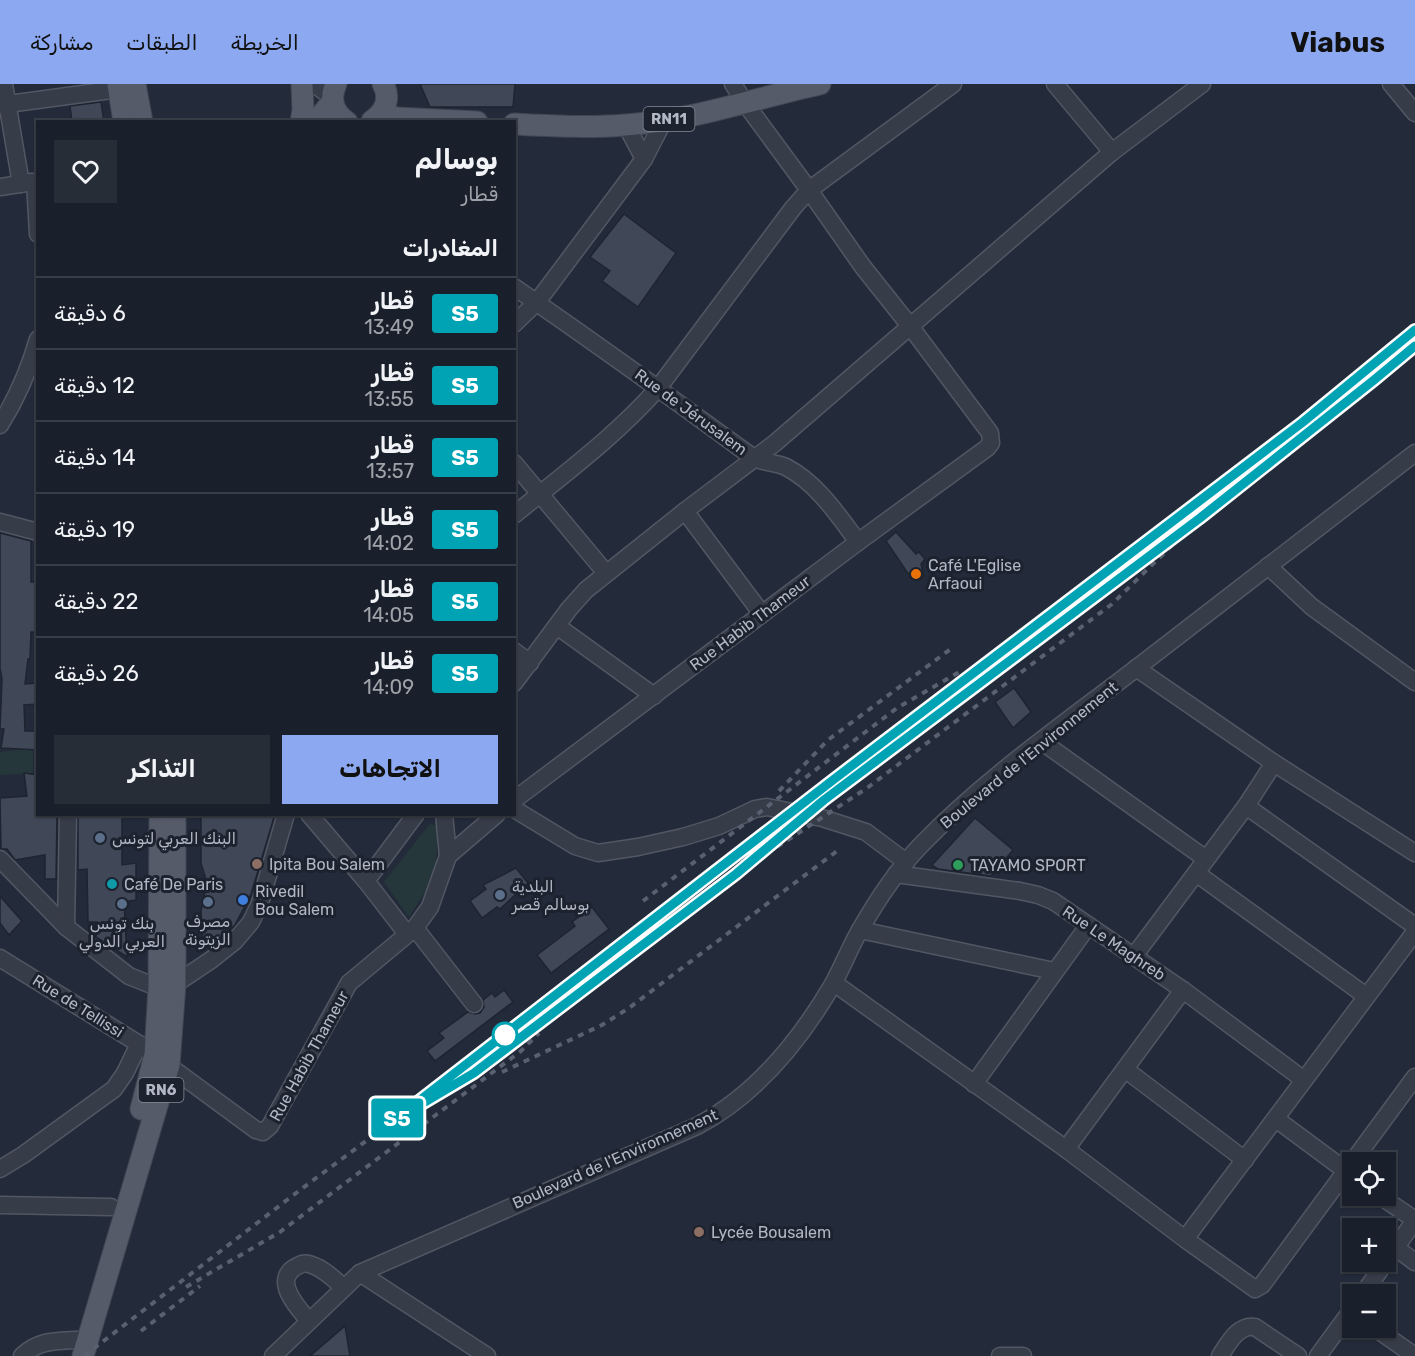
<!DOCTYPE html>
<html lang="ar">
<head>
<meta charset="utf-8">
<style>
	body { margin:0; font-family:Rubik,"Noto Sans Arabic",sans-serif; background:#272d37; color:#f1f3f6; direction:rtl; height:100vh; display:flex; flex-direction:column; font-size:22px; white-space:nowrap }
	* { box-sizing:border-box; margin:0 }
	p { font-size:20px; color:#9fa3a9 }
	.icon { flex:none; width:33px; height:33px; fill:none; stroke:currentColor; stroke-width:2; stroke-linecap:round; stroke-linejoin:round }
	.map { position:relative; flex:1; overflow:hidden; direction:ltr }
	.sheet { position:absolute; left:36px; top:36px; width:480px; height:696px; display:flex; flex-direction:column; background:#1a202b; border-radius:0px; box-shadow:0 2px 4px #0004,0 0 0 2px #383e47; direction:rtl }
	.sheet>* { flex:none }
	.badge { padding:0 12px; border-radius:4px; font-size:21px; line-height:39px }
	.controls { position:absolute; left:1342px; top:1068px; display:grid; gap:12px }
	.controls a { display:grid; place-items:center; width:54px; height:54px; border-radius:0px; background:#1a202b; box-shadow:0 2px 4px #0004,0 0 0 2px #383e47; font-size:30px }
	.map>.badge { position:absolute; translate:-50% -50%; box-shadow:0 0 0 3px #fff }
	h2 { padding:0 18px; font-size:22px; line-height:54px }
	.round { display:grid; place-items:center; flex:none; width:63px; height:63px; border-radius:0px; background:#272d37 }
	.summary { display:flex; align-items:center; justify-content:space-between; height:102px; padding:0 18px }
	h1 { font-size:28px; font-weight:700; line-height:45px }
	.button { display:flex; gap:12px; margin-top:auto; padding:12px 18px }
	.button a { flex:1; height:69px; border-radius:0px; background:#8ca8f0; color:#111; font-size:24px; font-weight:700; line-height:69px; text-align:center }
	.button a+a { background:#272d37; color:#f1f3f6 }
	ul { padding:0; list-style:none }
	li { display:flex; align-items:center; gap:18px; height:72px; padding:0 18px; border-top:2px solid #383e47 }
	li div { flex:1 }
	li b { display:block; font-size:22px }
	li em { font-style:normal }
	li .badge { min-width:66px; font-weight:700; text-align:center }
	header { display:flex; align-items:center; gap:36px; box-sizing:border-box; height:84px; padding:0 30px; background:#8ca8f0; color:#111 }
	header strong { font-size:28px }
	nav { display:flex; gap:33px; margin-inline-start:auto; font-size:21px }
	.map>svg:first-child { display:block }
	.green { fill:#26373b }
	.building { fill:#404858; stroke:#1e2430; stroke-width:1.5 }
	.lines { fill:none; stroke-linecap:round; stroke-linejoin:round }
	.minor-casing { stroke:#525764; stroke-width:19 }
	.major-casing { stroke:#404652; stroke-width:23 }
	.minor { stroke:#373c49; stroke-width:16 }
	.major { stroke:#555b69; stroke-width:21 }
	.rail { stroke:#596070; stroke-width:4; stroke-dasharray:6 6; stroke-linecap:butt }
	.line-casing { stroke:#fff; stroke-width:14 }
	.line { stroke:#00a3b4; stroke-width:9 }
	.food-dot { fill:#e8710a; stroke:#1c222e; stroke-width:2 }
	.service-dot { fill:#5c6f8a; stroke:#1c222e; stroke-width:2 }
	.education-dot { fill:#8d6e63; stroke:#1c222e; stroke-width:2 }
	.leisure-dot { fill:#2e9e5b; stroke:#1c222e; stroke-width:2 }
	.culture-dot { fill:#0f9aa8; stroke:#1c222e; stroke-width:2 }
	.shop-dot { fill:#3f7fe0; stroke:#1c222e; stroke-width:2 }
	.stop-dot { fill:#fff; stroke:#00a3b4; stroke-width:3 }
	.labels { text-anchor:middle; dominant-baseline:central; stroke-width:6; stroke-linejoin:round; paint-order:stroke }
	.shield { fill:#1c222e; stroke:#858a98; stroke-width:1.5 }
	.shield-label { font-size:15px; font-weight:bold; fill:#b2b7c5 }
	.street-label { font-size:16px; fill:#b2b7c5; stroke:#1c222e }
	.poi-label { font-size:16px; fill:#b2b7c5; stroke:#1c222e; text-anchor:start }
</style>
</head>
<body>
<header>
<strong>Viabus</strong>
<nav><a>الخريطة</a><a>الطبقات</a><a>مشاركة</a></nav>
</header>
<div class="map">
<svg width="1415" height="1272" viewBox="0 0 1415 1272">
	<rect width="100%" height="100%" fill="#232a39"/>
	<!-- green -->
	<g class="green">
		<path d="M23,652H33V689L0,691V668L24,665Z"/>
		<path d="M430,740L438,742L436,779L425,808L409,833L384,798Z"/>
	</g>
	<!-- building -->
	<g class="building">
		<path d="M420,0H515L513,23H430Z"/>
		<path d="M101,18L104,38H72L70,22Z"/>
		<path d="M624,130L676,169L638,223L602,197L610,187L590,173Z"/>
		<path d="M896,448L916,470L919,468L925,475L921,480L924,492L918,497L907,488L886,457Z"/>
		<path d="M0,449L31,457V498H38V548H31L30,575H28L25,600L38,599V620L24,621L25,647H38V666L1,664L4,645H0L2,595L0,584Z"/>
		<path d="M1014,604L1031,628L1013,644L995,618Z"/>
		<path d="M24,689L38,691V730H57L56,795H45V771L15,776L7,765H1L0,714L27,712Z"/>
		<path d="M78,730H122V781L136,779V816L124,818L127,873L96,853L97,838H88L87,785L78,786Z"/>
		<path d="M201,730H275L251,810L235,841L211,862L203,861L201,827L207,799L201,779Z"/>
		<path d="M975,734L1013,766L991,792L938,785L932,781Z"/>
		<path d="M516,784L528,799L500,825L497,823L482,834L470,817L486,805L483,801Z"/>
		<path d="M0,812L22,837L9,851L0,839Z"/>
		<path d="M592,823L609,845L551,889L537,871L575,842L572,838Z"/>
		<path d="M504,906L513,918L435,977L427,967L444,954L439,949L468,928L475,930L480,929L484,923L483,916L492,909L495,913Z"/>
		<path d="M345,1242L350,1272H310Z"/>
	</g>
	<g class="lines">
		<!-- minor casing -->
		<g class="minor-casing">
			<g id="minor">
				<path d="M4,0L21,100"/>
				<path d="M314,0L332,13"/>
				<path d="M1055,0L1112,68"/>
				<path d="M1391,0L1415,29"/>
				<path d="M0,21L119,5"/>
				<path d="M626,41L644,75"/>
				<path d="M35,98L38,150"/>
				<path d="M0,103L32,98"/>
				<path d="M514,203C594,258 673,315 751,372C761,379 775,378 786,383C817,399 838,431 858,458"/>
				<path d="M514,240L537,218L644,75L664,36"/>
				<path d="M0,341C17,314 29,286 38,255"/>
				<path d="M514,379L606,489"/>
				<path d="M685,427L762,530"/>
				<path d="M514,431C564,390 616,352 659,303L793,124L809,106L953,0"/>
				<path d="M0,438L38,448"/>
				<path d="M1268,482L1312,523L1415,598"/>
				<path d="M557,542L654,612"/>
				<path d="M514,567L530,579"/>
				<path d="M1136,584L1274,679L1415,769"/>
				<path d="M514,599L569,525L586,506L685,427L775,359L1112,68L1202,0"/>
				<path d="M1041,657L1206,775"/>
				<path d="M514,716L858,458L987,364L991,359L990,349L910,242L863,183L809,106L745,19L733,0"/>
				<path d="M1246,722L1415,842"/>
				<path d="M514,725L575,762L598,769L638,763L683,753L719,742L755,725L767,723L822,734L866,748L906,778"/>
				<path d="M309,730L366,797L407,850"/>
				<path d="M444,730L448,772"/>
				<path d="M0,775L66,843L129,892L159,904L175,900L211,876L235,857L251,838L260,819L286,730"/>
				<path d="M1196,789L1366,912"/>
				<path d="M896,790L1020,807L1038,811L1053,817L1183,906L1304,996"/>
				<path d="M366,797L416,730"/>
				<path d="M66,843L68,730"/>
				<path d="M415,844L474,920"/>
				<path d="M860,846L1054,887"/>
				<path d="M1134,872L1246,722L1274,679"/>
				<path d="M0,874L139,960L256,1046L263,1048L270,1042L349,899L415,844L430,823L448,772L497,730"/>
				<path d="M834,899L1066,1065L1185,1155L1255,1205L1262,1201L1415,993"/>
				<path d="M1126,986L1245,1076"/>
				<path d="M974,1000L1088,842"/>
				<path d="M1276,1035L1353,1092"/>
				<path d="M1066,1065L1183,906"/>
				<path d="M0,1085L23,1071L114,1005L125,989L139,960"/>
				<path d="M1380,1112L1415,1136"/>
				<path d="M0,1121L111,1123"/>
				<path d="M1185,1155L1415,848"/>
				<path d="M1396,1164L1415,1178"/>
				<path d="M360,1189L487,1272"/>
				<path d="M1363,1210L1415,1136"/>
				<path d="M309,1237C299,1225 273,1198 294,1184C301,1180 304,1178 312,1181C324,1185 334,1195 343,1203"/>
				<path d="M1375,1244L1415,1272"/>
				<path d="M22,1272C42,1253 62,1258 88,1255"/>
				<path d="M273,1272L360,1189L697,1042C756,1011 799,958 833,900C843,882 850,863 860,846C877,816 897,786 921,761C985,695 1061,642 1134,586C1228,514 1321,441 1415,369"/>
				<path d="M1000,1272H1023"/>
				<path d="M1220,1272C1228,1260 1238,1240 1255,1243L1298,1272"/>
				<path d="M1318,1272L1353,1224"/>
			</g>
		</g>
		<!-- major casing -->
		<g class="major-casing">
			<g id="major">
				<path d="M118,0L124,38"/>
				<path d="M135,0L142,38"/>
				<path d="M336,0C329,15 333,29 347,38"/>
				<path d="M381,30L397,34L477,38"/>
				<path d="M372,37C385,28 391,14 383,0"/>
				<path d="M301,38L303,26L302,0"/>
				<path d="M316,38L332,18"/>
				<path d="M514,40C551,42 589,44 625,41C691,37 756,14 820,0"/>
				<path d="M141,1025L155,971L159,904L160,730"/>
				<path d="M83,1272L169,981L175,900V730"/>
			</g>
		</g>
		<!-- minor -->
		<use href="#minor" class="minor"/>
		<!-- major -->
		<use href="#major" class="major"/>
		<!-- rail -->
		<g class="rail">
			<path d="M1195,437L1374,296L1415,261"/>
			<path d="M779,707L828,656L952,564"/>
			<path d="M780,754L824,716L1159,464"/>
			<path d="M643,817L897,624L961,587"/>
			<path d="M502,988L602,941L629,924L841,764"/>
			<path d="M438,1010L474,989L736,790L867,704L1112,520L1200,434"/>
			<path d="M186,1203L280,1148L521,967L539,949"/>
			<path d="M141,1247L200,1202"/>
			<path d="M84,1272L300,1106L393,1037L833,696L1303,338L1415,246"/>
		</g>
	</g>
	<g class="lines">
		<!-- line casing -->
		<g class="line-casing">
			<path id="line" d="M1415,246L1303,338L833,696L393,1037L474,989L736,790L824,716L1200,434L1374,296L1415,262"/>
		</g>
		<!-- line -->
		<use href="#line" class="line"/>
	</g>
	<!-- markers -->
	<circle class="food-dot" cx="916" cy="490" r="6"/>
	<g class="service-dot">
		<circle cx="100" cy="754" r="6"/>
		<circle cx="500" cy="811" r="6"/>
		<circle cx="208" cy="818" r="6"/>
		<circle cx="122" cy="820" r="6"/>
	</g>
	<g class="education-dot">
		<circle cx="257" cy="780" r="6"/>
		<circle cx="699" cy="1148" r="6"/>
	</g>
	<circle class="leisure-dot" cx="958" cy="781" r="6"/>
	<circle class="culture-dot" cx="112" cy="800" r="6"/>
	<circle class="shop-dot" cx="243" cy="816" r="6"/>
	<circle class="stop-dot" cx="505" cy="951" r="12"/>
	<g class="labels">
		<!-- shield labels -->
		<g class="shield">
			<rect x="643.5" y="23" width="51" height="24" rx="4.5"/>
			<rect x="138.5" y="994" width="45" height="24" rx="4.5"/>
		</g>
		<g class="shield-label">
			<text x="669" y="35">RN11</text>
			<text x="161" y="1006">RN6</text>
		</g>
		<!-- street labels -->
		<g class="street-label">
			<text transform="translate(691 328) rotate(36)">Rue de Jérusalem</text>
			<text transform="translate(750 539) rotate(-37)">Rue Habib Thameur</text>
			<text transform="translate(1029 671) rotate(-39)">Boulevard de l'Environnement</text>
			<text transform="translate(1114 859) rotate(34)">Rue Le Maghreb</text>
			<text transform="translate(78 922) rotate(32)">Rue de Tellissi</text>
			<text transform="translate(309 972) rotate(-61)">Rue Habib Thameur</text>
			<text transform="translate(615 1075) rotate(-24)">Boulevard de l'Environnement</text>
		</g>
		<!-- poi labels -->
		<g class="poi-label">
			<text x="928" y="481">Café L'Eglise<tspan x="928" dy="18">Arfaoui</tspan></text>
			<text x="112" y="754">البنك العربي لتونس</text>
			<text x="269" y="780">Ipita Bou Salem</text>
			<text x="970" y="781">TAYAMO SPORT</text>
			<text x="124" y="800">Café De Paris</text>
			<text x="512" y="802">البلدية<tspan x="512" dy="18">بوسالم قصر</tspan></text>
			<text x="255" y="807">Rivedil<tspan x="255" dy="18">Bou Salem</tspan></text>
			<text x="208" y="837" text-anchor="middle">مصرف<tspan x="208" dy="18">الزيتونة</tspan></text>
			<text x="122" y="839" text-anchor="middle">بنك تونس<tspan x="122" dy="18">العربي الدولي</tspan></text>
			<text x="711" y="1148">Lycée Bousalem</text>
		</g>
	</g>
</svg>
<div class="controls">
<a><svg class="icon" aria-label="locate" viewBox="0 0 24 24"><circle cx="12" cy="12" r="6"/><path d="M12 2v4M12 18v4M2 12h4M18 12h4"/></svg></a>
<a>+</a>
<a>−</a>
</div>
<b class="badge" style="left:397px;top:1034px;background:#00a3b4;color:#fff">S5</b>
<section class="sheet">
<div class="summary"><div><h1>بوسالم</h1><p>قطار</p></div><a class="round"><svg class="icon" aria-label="heart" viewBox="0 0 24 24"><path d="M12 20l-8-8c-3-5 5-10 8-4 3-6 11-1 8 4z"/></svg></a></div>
<h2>المغادرات</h2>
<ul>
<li><span class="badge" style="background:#00a3b4;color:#fff">S5</span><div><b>قطار</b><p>13:49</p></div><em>6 دقيقة</em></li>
<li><span class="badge" style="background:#00a3b4;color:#fff">S5</span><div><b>قطار</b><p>13:55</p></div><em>12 دقيقة</em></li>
<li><span class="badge" style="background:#00a3b4;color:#fff">S5</span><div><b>قطار</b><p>13:57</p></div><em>14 دقيقة</em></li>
<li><span class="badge" style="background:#00a3b4;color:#fff">S5</span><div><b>قطار</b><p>14:02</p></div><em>19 دقيقة</em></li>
<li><span class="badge" style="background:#00a3b4;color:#fff">S5</span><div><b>قطار</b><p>14:05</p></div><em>22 دقيقة</em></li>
<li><span class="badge" style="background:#00a3b4;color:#fff">S5</span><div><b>قطار</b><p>14:09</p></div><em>26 دقيقة</em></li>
</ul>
<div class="button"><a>الاتجاهات</a><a>التذاكر</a></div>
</section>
</div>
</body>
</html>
